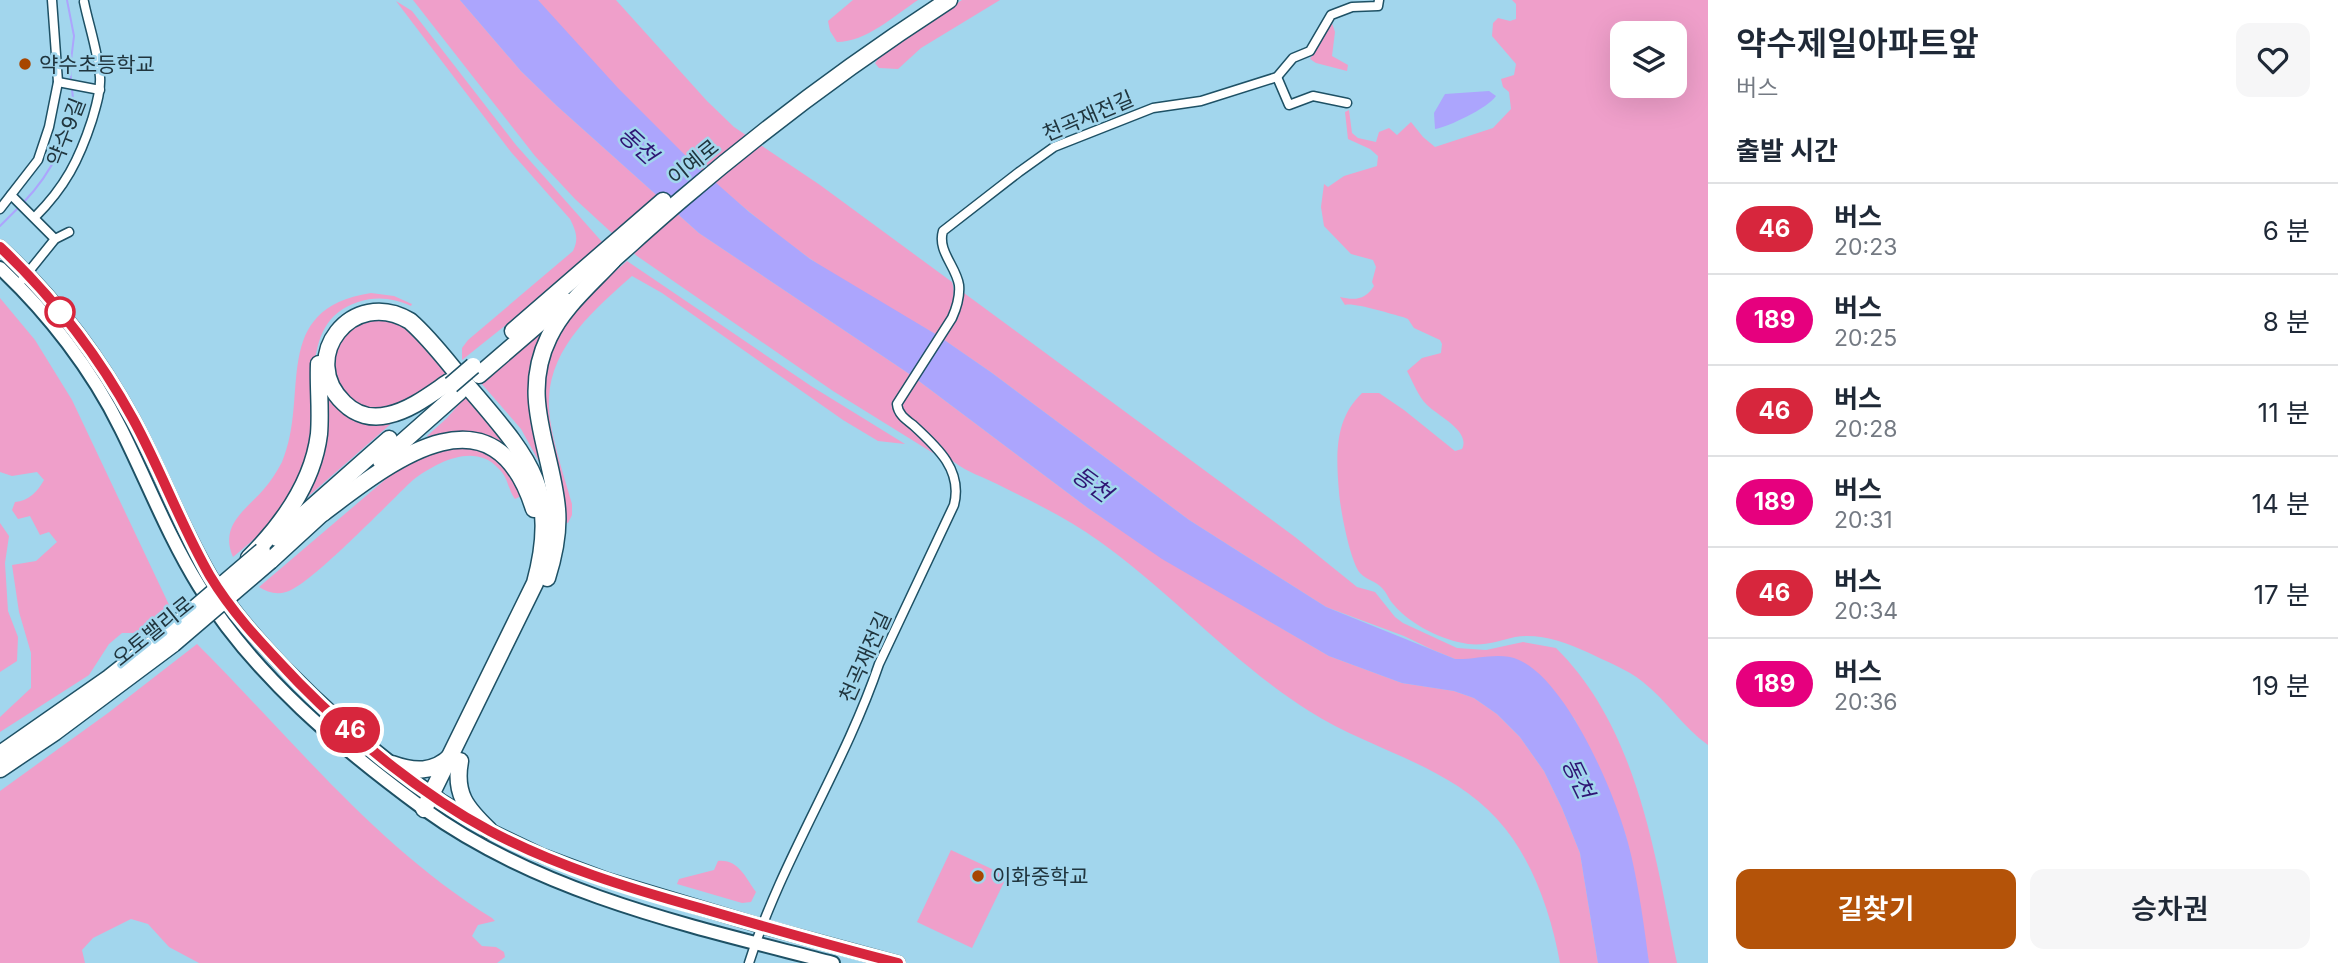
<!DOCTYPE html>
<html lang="ko">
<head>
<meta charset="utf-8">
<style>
	body { margin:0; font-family:Inter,"Noto Sans KR",sans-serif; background:#f6f6f7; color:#1f2937; height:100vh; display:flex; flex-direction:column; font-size:26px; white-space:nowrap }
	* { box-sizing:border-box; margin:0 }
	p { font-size:23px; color:#747a83 }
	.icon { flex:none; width:38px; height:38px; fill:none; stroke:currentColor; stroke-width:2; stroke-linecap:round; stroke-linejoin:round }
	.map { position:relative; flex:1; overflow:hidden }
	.panel { display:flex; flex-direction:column; background:#fff; width:630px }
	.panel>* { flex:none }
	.badge { padding:0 14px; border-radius:23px; font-size:24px; line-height:46px }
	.controls { position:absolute; left:1610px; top:21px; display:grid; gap:14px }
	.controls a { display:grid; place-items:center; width:77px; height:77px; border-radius:14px; background:#fff; box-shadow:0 7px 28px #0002; font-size:35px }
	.map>.badge { position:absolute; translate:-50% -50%; box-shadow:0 0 0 4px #fff }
	h2 { padding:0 28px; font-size:26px; line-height:63px }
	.round { display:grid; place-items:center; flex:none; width:74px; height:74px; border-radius:14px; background:#f6f6f7 }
	.head { display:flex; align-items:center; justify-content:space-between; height:119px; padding:0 28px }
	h1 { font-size:33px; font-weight:600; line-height:52px }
	.primary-button { display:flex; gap:14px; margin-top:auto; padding:14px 28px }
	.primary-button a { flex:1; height:80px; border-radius:14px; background:#b45309; color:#fff; font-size:28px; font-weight:600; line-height:80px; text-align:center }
	.primary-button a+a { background:#f6f6f7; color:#1f2937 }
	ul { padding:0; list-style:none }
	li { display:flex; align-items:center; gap:21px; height:91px; padding:0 28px; border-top:2px solid #e0e1e3 }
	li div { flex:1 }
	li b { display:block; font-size:26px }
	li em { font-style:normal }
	li .badge { min-width:77px; font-weight:700; text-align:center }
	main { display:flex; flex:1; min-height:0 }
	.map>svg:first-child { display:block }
	.green { fill:#ef9fca; fill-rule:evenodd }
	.water { fill:#aca5fd }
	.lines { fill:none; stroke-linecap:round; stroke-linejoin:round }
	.stream { stroke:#aca5fd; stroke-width:2 }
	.street-casing { stroke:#1e5165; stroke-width:11 }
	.secondary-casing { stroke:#1e5165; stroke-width:16 }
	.primary-casing { stroke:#1e5165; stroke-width:16 }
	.highway-casing { stroke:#1e5165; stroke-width:19 }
	.street { stroke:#fff; stroke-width:8 }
	.secondary { stroke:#fff; stroke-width:12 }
	.primary { stroke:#fff; stroke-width:12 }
	.highway { stroke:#fff; stroke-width:16 }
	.highway-bridge-casing { stroke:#1e5165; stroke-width:19; stroke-linecap:butt }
	.highway-bridge { stroke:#fff; stroke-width:16 }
	.line-casing { stroke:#fff; stroke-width:16 }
	.line { stroke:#d7263d; stroke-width:10 }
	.poi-dot { fill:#a74600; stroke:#a2d6ed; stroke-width:2.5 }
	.stop-dot { fill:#fff; stroke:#d7263d; stroke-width:3.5 }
	.labels { text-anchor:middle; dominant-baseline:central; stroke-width:5; stroke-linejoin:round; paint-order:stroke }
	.poi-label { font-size:21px; fill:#20353e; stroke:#a2d6ed; text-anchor:start }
	.street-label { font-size:21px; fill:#20353e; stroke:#a2d6ed }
	.water-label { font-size:23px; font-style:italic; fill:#2f1574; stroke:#a2d6ed }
</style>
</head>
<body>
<main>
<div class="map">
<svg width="1708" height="963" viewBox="0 0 1708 963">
	<rect width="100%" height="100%" fill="#a2d6ed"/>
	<!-- green -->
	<g class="green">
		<path d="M413,0H460L521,71L556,105L699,233L911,375L1088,508L1162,558L1329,656L1402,683L1454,691L1474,698L1497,714L1520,737L1544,771L1562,808L1580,853L1598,963H1560C1551,913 1532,857 1497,819C1447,764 1370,750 1309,711C1233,663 1172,593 1099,541C1067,518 1031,501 997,484C983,477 967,472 954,462C936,449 922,429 905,414L900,407L901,398L898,395L892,405L893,410L934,451L933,453L833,391L637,256L575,199L535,156Z"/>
		<path d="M538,0H616L707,101L734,127L820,185L952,282C958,301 947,319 937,335C894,310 849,287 809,258C709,186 617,94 538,0Z"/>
		<path d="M853,0H918C894,16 866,42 837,42L830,31L828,21Z"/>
		<path d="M962,0H1000L921,48L898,69L879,68L875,63L884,52Z"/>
		<path d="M1512,0H1708V745C1683,727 1667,701 1643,682C1627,669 1605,661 1587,652C1565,642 1539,633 1515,637C1499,641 1485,646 1468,644C1442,640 1411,625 1394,605C1389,600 1387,593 1382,588C1376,581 1366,580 1360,573C1350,561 1340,508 1339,492C1336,455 1334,420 1362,393H1379L1404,410L1455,451L1462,449C1471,431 1438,416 1427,405C1418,396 1413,382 1407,371L1422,358L1441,353L1442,344L1440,340L1414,328L1408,319L1403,317C1391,314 1353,302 1345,305L1340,297C1356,301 1366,299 1374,286L1372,282L1376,267L1373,260L1351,254L1324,226L1321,207L1324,184L1328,187L1344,176L1377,166L1378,156L1370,149L1348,139L1345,112L1349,110L1352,133L1358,138L1376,142L1379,132L1389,128L1397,135L1411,122L1423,137L1435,147L1493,128L1511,109L1509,92L1503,87L1501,79L1514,75L1516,64L1492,36L1493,23L1498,18L1510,21L1516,19V4ZM1675,33V86H1622V33Z"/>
		<path d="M396,1L412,11L516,145L603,243L535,302L462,360V348L468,340L573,251C579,239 576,231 570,219L511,152Z"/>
		<path d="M1331,20L1335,32L1332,56L1348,65L1347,71L1316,63L1310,59Z"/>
		<path d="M627,261L811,386L905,444L878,441L843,420L662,293L632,276C596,308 551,346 549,398C547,427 564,475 572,504V515L568,523L565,522L548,439L542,386L552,343L578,304Z"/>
		<path d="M371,293L394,296L412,304L411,306C394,298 376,296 358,302C293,323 323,407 309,455C296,503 269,527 233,557C219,525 246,510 264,489C271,481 277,471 282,462C311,395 268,309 371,293Z"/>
		<path d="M964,293L1295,537L1357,587L1375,592L1395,617L1403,623L1457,648L1486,650L1523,642L1556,648C1638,729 1655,855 1677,963H1649L1626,836L1601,773L1574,718L1468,660L1455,659L1433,650L1404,636L1326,607L1189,520L992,373L944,340L958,318Z"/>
		<path d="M0,298L35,340L72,400L171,609L140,633H122L109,644L89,675L0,732V717L31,688V653L19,612L12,565L36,561L57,542L49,532L40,535L30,516L18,519L12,510L15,502C29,501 38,491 44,480L37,472L12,476L0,472Z"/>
		<path d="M361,317L408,323L450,372L432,387L396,408L362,409L337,387L332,350Z"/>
		<path d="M546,325L540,344L542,467L521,429L481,383Z"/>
		<path d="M324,387L334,400L393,422L303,501Z"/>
		<path d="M468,394L527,469L504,452L431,440L427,436L447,418Z"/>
		<path d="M460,445C499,454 503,461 521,496L515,499C508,490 508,477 499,469C475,442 437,462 413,480C390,501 310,586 286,592C276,595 267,592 259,587L400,467L411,460Z"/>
		<path d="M0,523L9,536L5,563L8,611L18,637L17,661L0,672Z"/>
		<path d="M197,644C292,739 377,847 492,918L495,921L478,925L472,936L482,946L496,947L504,952L505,957L497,963H199L169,947L148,924L131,919L93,938L82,950L85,963H0V791L108,713Z"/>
		<path d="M951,850L1007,876L972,948L917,922Z"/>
		<path d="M718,861C739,859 746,879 756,892L751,902L742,903L677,884L679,879L714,870Z"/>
	</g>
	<!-- water -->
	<g class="water">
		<path d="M460,0H538L618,88L688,158L749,212L810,259L937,335L992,373L1189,520L1326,607L1455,659C1475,660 1500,651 1519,660C1566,681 1612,787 1626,836C1637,873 1644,924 1649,963H1598L1580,853L1562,808L1544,771L1520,737L1497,714L1474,698L1454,691L1402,683L1329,656L1162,559L1088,508L911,375L699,233L556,105L521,71Z"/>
		<path d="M1489,91L1496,96C1488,108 1448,127 1435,129L1434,113L1445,94Z"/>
	</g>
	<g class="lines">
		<!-- stream -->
		<g class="stream">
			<path d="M67,0L74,36L70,69L71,80"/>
			<path d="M23,203C49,176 78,128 72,89"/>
			<path d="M0,226L19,207"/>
		</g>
		<!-- street casing -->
		<g class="street-casing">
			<g id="street">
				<path d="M1277,77L1289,105L1313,96L1347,103"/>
				<path d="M58,82L100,90"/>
				<path d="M11,195L55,239"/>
				<path d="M0,209L38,160L49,127L58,82L52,0"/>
				<path d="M35,217C65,187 79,160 92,120C96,106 101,91 100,77C98,52 89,26 84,2"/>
				<path d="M18,285L55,239L69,232"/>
				<path d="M749,963C782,859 844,767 879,664L954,505C963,470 937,447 913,425C905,419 898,414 897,404L952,318C956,309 960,295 959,285C956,266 937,251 943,231L1019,172L1054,147L1153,108L1201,101L1277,77L1293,58L1310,51L1331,15L1352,7L1378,6L1379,0"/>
			</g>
		</g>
		<!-- secondary casing -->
		<g class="secondary-casing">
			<g id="secondary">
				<path d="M0,247C53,296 98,355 133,419C161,471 181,526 211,577C231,610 257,639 284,667C332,716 382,759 438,798"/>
				<path d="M0,268C48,313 92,370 121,429C147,481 168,536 199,586C254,676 341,748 424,809"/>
			</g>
		</g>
		<!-- primary casing -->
		<g class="primary-casing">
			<g id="primary">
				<path d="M440,800L489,830L541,855L608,880L761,926L898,963"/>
				<path d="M424,809C543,895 695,927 833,963"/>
			</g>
		</g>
		<!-- highway casing -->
		<g class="highway-casing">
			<g id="highway">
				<path d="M606,266C631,244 656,221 682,199C766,127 856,60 949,0"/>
				<path d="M513,331L663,201"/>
				<path d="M479,375L565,301"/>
				<path d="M381,461L459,392"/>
				<path d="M323,513C389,463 493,379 534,509"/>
				<path d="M277,538L389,439"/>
				<path d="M249,558C283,524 313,483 319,434C321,410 318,387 319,364"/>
				<path d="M270,561L330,506"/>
				<path d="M547,578C554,556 559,532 557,509C552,449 519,398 549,337C563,307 591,284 613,260"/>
				<path d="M0,754L109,678L166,633"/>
				<path d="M460,761C454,794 466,808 489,830"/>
				<path d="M392,764C414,772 434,773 451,756"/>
				<path d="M0,769L55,732L173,644"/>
				<path d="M424,809L535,583C560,490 528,457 471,390C451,367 433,341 410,321C352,286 297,358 344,403C356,415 372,419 388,415C411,410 431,394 449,382"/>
			</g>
		</g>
		<!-- street -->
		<use href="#street" class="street"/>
		<!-- secondary -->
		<use href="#secondary" class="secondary"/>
		<!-- primary -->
		<use href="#primary" class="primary"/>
		<!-- highway -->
		<use href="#highway" class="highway"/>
		<!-- highway-bridge casing -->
		<g class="highway-bridge-casing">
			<g id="highway-bridge">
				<path d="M451,385L473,366"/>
				<path d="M166,633L262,551"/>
				<path d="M173,644L270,561"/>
			</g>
		</g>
		<!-- highway-bridge -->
		<use href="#highway-bridge" class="highway-bridge"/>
	</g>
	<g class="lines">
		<!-- line casing -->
		<g class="line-casing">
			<path id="line" d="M0,247C53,297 98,355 133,419C161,470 181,526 210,576C234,616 267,649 299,683C353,738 421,794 490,831C556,866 628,888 700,908C765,927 832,946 898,963"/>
		</g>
		<!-- line -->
		<use href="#line" class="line"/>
	</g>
	<!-- markers -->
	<g class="poi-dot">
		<circle cx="25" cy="64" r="7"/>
		<circle cx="978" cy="876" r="7"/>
	</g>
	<circle class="stop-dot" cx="60" cy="312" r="14"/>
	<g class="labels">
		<!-- poi labels -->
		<g class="poi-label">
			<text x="39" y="64">약수초등학교</text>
			<text x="992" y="876">이화중학교</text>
		</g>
		<!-- street labels -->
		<g class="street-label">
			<text transform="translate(1088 116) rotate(-23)">천곡재전길</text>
			<text transform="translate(66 132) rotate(-69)">약수9길</text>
			<text transform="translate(693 162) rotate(-39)">이예로</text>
			<text transform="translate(153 631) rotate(-39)">오토밸리로</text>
			<text transform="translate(865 657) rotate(-66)">천곡재전길</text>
		</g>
		<!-- water labels -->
		<g class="water-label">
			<text transform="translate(638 145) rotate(43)">동천</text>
			<text transform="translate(1092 484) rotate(36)">동천</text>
			<text transform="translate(1578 778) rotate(64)">동천</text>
		</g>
	</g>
</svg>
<div class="controls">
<a><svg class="icon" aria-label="layers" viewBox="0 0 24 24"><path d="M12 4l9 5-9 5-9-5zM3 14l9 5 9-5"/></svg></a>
</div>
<b class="badge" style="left:350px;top:730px;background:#d7263d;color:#fff">46</b>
</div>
<section class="panel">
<div class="head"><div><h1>약수제일아파트앞</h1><p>버스</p></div><a class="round"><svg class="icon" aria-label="heart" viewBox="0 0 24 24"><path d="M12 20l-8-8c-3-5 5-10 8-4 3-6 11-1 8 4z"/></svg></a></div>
<h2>출발 시간</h2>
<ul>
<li><span class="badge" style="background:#d7263d;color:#fff">46</span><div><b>버스</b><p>20:23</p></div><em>6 분</em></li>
<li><span class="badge" style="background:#e6007e;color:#fff">189</span><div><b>버스</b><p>20:25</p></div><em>8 분</em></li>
<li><span class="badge" style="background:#d7263d;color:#fff">46</span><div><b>버스</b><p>20:28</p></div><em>11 분</em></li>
<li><span class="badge" style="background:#e6007e;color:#fff">189</span><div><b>버스</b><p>20:31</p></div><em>14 분</em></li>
<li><span class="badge" style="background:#d7263d;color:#fff">46</span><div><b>버스</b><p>20:34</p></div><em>17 분</em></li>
<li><span class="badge" style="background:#e6007e;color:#fff">189</span><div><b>버스</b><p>20:36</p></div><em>19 분</em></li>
</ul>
<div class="primary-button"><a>길찾기</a><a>승차권</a></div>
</section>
</main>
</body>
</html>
